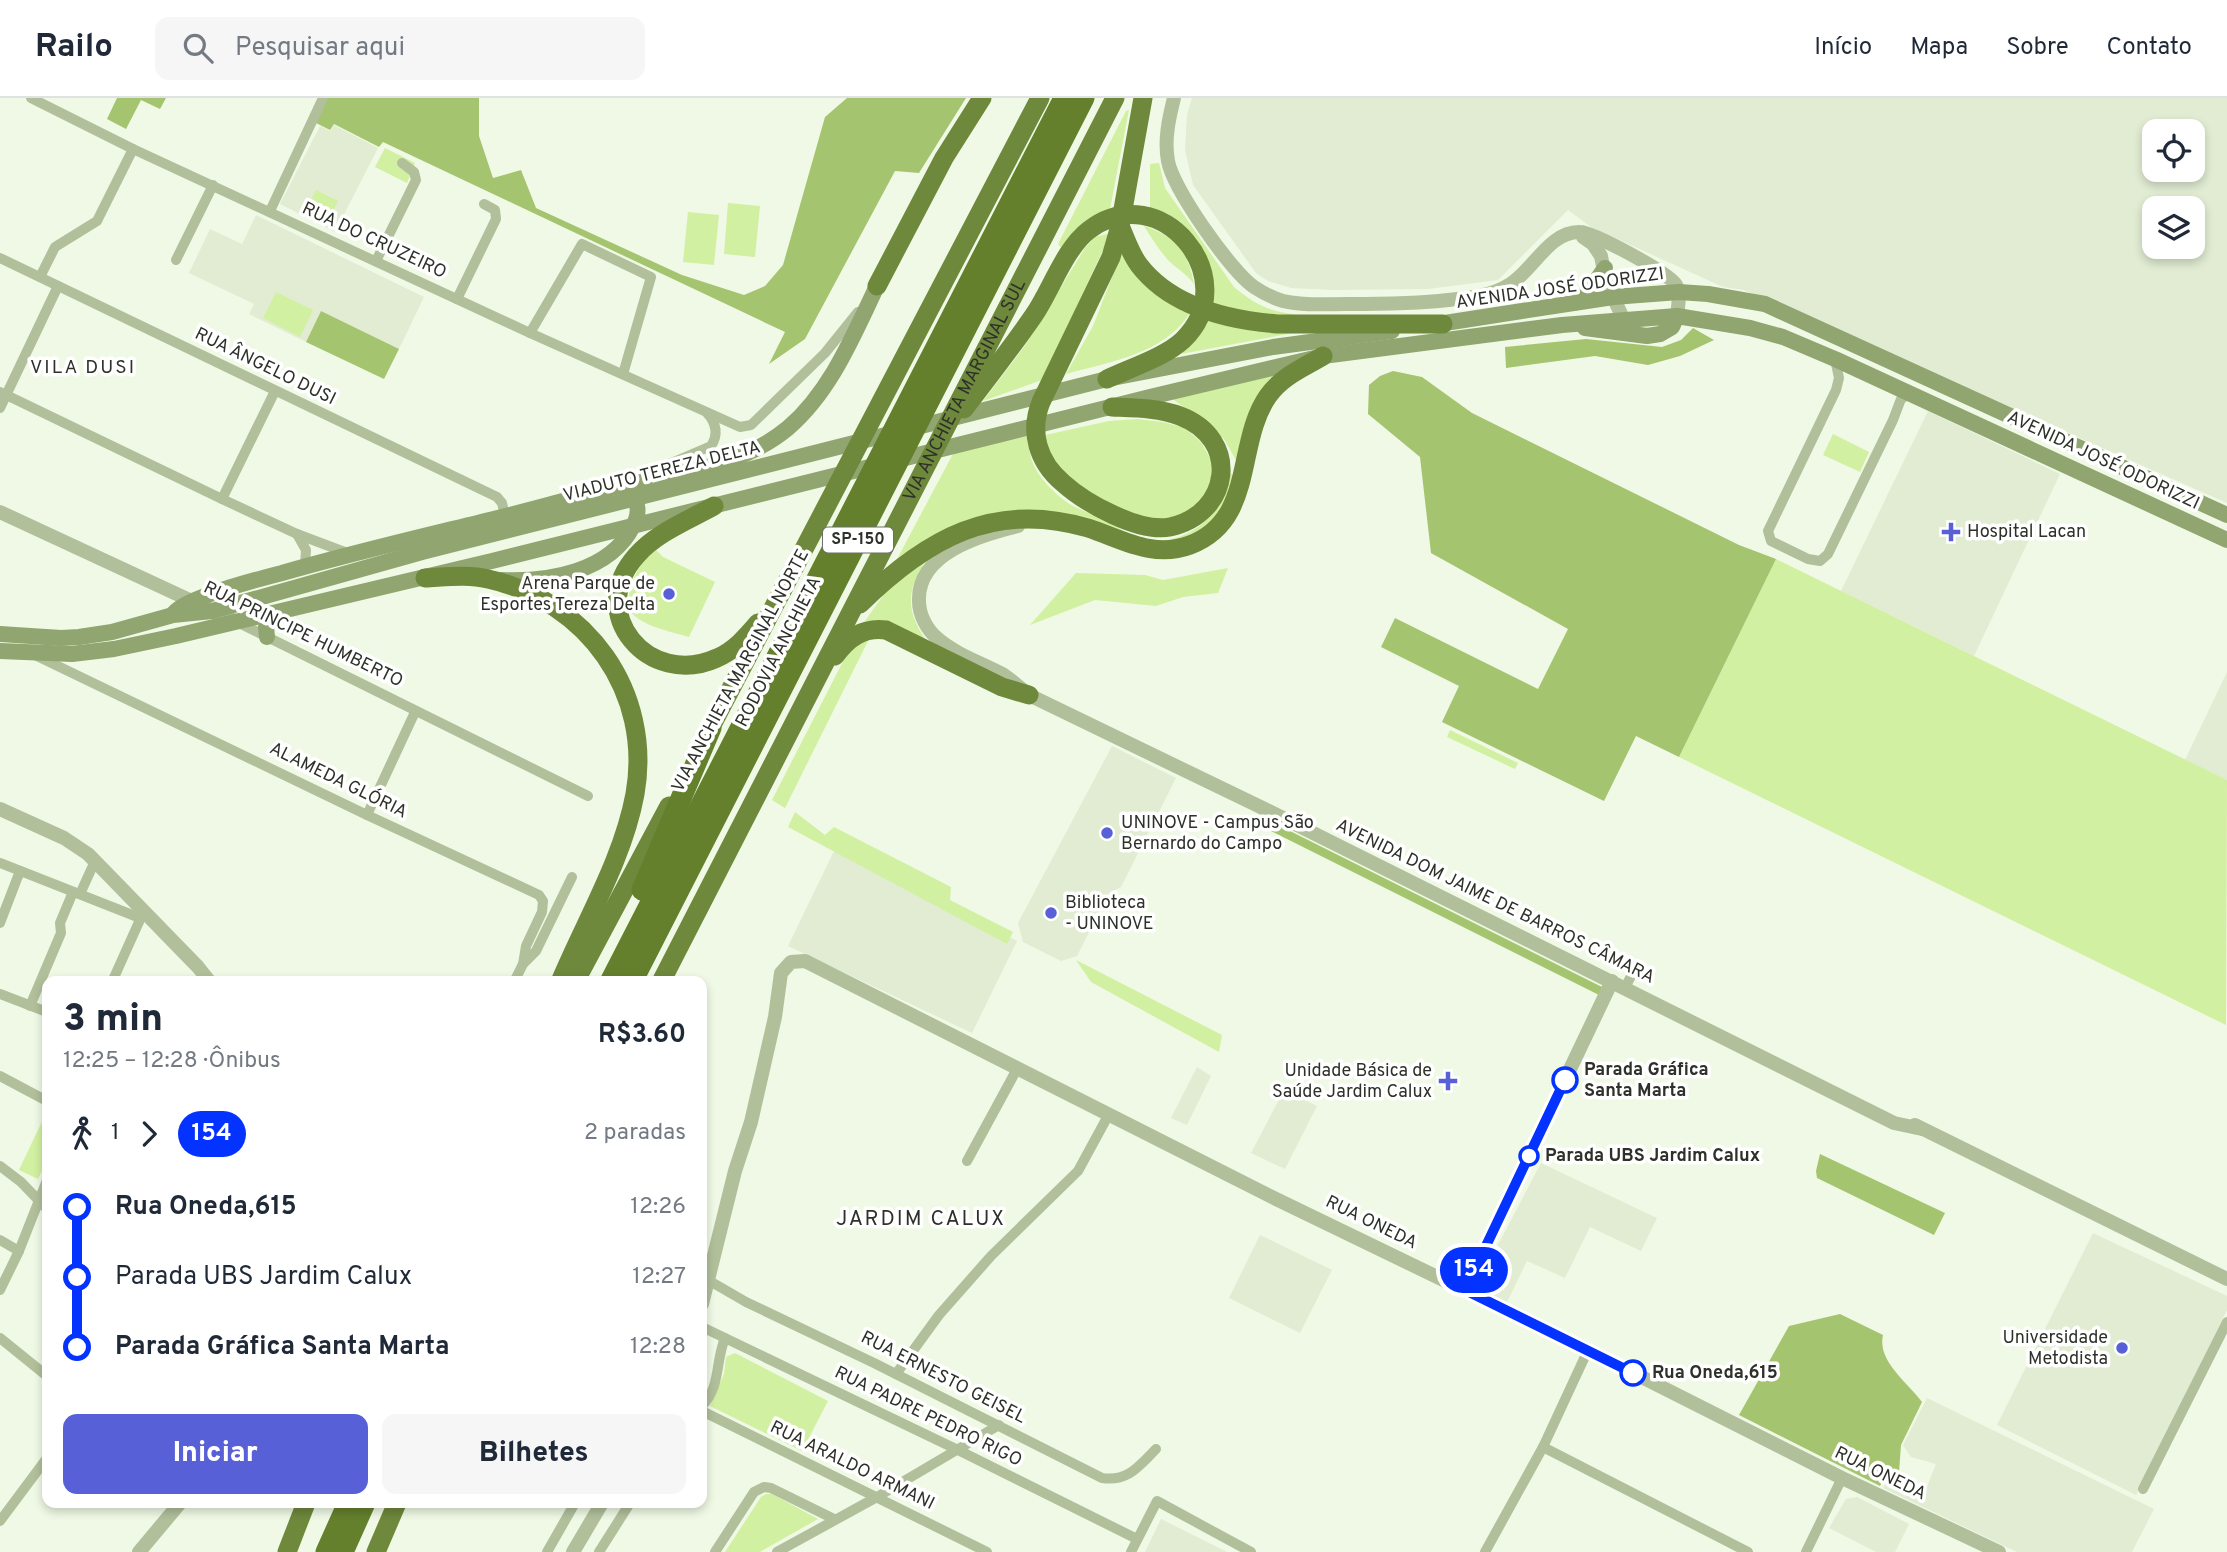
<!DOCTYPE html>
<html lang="pt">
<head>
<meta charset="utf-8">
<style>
	body { margin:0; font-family:Overpass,sans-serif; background:#f6f6f7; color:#1f2937; height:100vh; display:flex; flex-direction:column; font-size:26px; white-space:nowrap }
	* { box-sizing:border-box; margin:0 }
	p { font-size:23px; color:#747a83 }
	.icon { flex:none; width:38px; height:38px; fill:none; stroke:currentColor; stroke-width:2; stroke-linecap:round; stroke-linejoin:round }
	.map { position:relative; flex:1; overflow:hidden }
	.details { position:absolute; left:42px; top:878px; width:665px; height:532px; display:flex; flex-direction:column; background:#fff; border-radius:14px; box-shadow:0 4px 10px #0003 }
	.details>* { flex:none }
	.badge { padding:0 14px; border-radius:23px; font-size:24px; line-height:46px }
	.tools { position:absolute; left:2142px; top:21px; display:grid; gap:14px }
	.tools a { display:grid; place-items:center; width:63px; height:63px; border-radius:14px; background:#fff; box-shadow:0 4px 10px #0003; font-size:35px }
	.map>.badge { position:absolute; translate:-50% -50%; box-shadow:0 0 0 4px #fff }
	.legs { display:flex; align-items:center; gap:10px; height:77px; padding:0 21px; font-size:23px }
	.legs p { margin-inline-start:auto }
	.headline { display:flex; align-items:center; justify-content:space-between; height:119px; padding:0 21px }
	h1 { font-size:38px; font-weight:800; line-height:52px }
	.action { display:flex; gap:14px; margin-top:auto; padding:14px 21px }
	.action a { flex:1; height:80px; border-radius:14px; background:#5860d7; color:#fff; font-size:28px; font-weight:800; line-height:80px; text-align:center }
	.action a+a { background:#f6f6f7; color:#1f2937 }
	ul { padding:0 21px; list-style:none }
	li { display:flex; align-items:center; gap:24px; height:70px; font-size:26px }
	li i { display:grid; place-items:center; width:10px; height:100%; margin:0 9px; background:currentColor }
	li i::after { content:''; width:18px; height:18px; margin:-9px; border:5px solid; border-radius:50%; background:#fff }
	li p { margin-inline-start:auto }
	li:first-child i { background:linear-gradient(#0000 50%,currentColor 0) }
	li:last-child i { background:linear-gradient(currentColor 50%,#0000 0) }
	header { display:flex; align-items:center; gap:42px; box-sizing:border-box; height:98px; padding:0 35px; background:#fff; border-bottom:2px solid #e0e1e3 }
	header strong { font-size:33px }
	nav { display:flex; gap:38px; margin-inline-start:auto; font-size:24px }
	.search { width:490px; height:63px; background:#f6f6f7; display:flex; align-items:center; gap:18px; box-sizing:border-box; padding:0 24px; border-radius:14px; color:#747a83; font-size:26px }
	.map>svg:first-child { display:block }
	.built { fill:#e1ecd3; fill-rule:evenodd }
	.green { fill:#d1f0a1 }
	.forest { fill:#a4c46f }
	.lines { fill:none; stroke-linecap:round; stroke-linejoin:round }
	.minor { stroke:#b1c09b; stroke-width:10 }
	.tertiary { stroke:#b1c09b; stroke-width:14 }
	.secondary { stroke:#90a56f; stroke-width:16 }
	.trunk { stroke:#6e883c; stroke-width:19 }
	.motorway { stroke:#64802c; stroke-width:21 }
	.line-1-casing { stroke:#fff; stroke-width:16 }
	.line-1 { stroke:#0432ff; stroke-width:10 }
	.poi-dot { fill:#5860d7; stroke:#fff; stroke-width:2.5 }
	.stop-1-dot { fill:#fff; stroke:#0432ff; stroke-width:3.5 }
	.labels { text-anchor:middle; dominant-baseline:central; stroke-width:7; stroke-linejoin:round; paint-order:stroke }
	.shield { fill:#fff; stroke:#6d6f6a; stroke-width:2 }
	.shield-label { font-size:16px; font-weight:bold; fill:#2e312a }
	.street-label { font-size:18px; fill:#2e312a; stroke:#fff }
	.poi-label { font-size:18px; fill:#2e312a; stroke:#fff; text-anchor:start }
	.stop-label { font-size:18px; font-weight:bold; fill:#2e312a; stroke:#fff; text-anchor:start }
	.neighbourhood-label { font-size:19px; letter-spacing:2px; fill:#2e312a; stroke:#fff }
	.quarter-label { font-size:21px; letter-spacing:2px; fill:#2e312a; stroke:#fff }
</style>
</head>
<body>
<header>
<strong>Railo</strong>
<div class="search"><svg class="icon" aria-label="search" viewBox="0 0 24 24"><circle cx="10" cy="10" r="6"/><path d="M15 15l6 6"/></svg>Pesquisar aqui</div>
<nav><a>Início</a><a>Mapa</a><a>Sobre</a><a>Contato</a></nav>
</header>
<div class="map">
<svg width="2227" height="1454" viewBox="0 0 2227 1454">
	<rect width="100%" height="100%" fill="#f0f9e5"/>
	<!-- built -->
	<g class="built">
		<path d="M1192,0H2227V405L1744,192L1723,189L1591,129L1568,112L1498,182L1428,191L1334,192L1291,190L1268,183L1256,175L1193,87L1185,52L1187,17ZM2154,33H2193V72H2154ZM2154,110H2193V149H2154Z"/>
		<path d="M334,27L378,50L335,134L280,106L320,28L330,33Z"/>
		<path d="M256,117L424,199L399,251L321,213L306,244L249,216L254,206L189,175L210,131L242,146Z"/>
		<path d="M1928,313L2060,376L1974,558L1841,493Z"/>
		<path d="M2227,574V682L2185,662Z"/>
		<path d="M1112,648L1176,680L1121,789L1109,795L1077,858L1061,863L1023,844L1018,825Z"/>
		<path d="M835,751L1017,843L972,935L788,848Z"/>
		<path d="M1197,969L1211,978L1187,1027L1171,1020Z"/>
		<path d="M1284,992L1317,1008L1285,1071L1251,1055Z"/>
		<path d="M1541,1065L1657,1120L1641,1153L1590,1129L1565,1180L1527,1163L1507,1204L1480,1191L1479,1183Z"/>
		<path d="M2093,1135L2227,1198V1212L2136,1397L1997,1327Z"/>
		<path d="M1260,1137L1332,1172L1300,1235L1229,1200Z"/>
		<path d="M1927,1300L2154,1411L2132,1454H2017L1883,1390L1890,1374L1926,1391L1936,1366L1911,1359L1903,1347Z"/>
		<path d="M1857,1399L1909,1426L1895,1454H1876L1829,1430L1846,1401Z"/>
		<path d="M1161,1421L1227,1454H1145Z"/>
	</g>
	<!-- green -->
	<g class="green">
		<path d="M1129,12L1110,111C1086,121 1077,130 1062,151L1058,146L1126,13Z"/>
		<path d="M385,50L415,65L407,85L375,69Z"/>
		<path d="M1159,65L1165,90L1234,189C1266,216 1281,214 1320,220L1263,217L1211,206C1222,173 1198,134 1170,117C1164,114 1156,112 1150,110V66Z"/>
		<path d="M316,92L338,103L327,125L305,114Z"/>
		<path d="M728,105L760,108L755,159L724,156Z"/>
		<path d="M688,114L719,117L714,167L683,164Z"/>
		<path d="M1144,128C1175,138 1188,153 1194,186C1186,175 1177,171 1168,162C1159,152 1151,139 1144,128Z"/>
		<path d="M1111,135L1042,282L983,303L1024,249L1085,150L1095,139Z"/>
		<path d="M1123,151C1145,183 1153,199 1190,215C1164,256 1109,264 1066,276L1093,228Z"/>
		<path d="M276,194L313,212L300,239L263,220Z"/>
		<path d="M1208,218L1293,235L1181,256L1195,243Z"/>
		<path d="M1276,277L1237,364L1224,341L1205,324L1171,300Z"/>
		<path d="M1138,321L1163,324L1185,330L1201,344L1211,362V383L1208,395L1180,422L1152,425L1089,399L1050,361L1045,337L1109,323Z"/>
		<path d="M1833,336L1869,354L1860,374L1823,357Z"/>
		<path d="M1028,338C1029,345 1029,353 1031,360C1036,378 1057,399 1073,408C1081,412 1090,415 1098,419C1114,427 1133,440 1152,442C1182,446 1214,423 1225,396C1228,390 1229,382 1230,375L1237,381L1208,431L1160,448L1051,417L896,463L954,354Z"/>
		<path d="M656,452L663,459L715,484L689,539C670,533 636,528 627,508C632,481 635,470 656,452Z"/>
		<path d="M1776,461L2227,682L2226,927L1679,659Z"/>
		<path d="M926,462C904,496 907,515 929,547L881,524L865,523L887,492Z"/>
		<path d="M1228,470L1218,495L1183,499L1156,508L1095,502L1030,527L1076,475L1145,477L1163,482Z"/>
		<path d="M869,541L785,710L772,702L853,544Z"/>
		<path d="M1450,632L1518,665L1515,671L1447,639Z"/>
		<path d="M795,714L825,737L834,729L951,789L950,802L1013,834L1007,846L788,729Z"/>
		<path d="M1076,862L1222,937L1219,954L1091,884Z"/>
		<path d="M47,1013V1062L38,1081L19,1072Z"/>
		<path d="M735,1255L828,1303L802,1353L710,1308L724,1276L726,1259Z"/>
		<path d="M766,1396H772L818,1421L760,1454H725L761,1399Z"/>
	</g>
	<!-- forest -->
	<g class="forest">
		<path d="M117,0H166L160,11L141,2L126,31L107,21Z"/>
		<path d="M327,0H479V38L493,80L521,72L536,110L682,177L744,197L765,188L783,167L825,19L847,0H966L919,75L895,73L805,241L769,266L785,234L383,44L379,49L334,26L330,32L316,25Z"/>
		<path d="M321,213L399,251L384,281L306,244Z"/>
		<path d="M1693,230L1714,242L1680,258L1648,267L1595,258L1506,270L1505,249L1586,241L1662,249L1681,242Z"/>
		<path d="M1393,273L1422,279L1472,315L1739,447L1776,461L1679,659L1636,638L1604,703L1442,624L1459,588L1381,549L1395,520L1538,591L1568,531L1431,455L1420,359L1368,316L1369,287L1380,278Z"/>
		<path d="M1258,717L1604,890L1599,897L1253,724Z"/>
		<path d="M1820,1056L1945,1115L1934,1137L1817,1080L1816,1073Z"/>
		<path d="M1840,1216L1883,1237C1877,1263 1907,1284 1922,1304L1901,1347L1899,1374L1888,1372L1880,1388L1739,1317L1789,1228Z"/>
	</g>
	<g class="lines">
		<!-- minor -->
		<g class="minor">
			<path d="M31,0L133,51L530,235L740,329L751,327L825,255L858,214"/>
			<path d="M270,113L323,0"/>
			<path d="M0,160L497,399L502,405L505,418"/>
			<path d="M176,162L213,87"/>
			<path d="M376,163L416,82L414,74L402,65"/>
			<path d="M40,179L55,149L97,123L133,51"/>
			<path d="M457,201L496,121L495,112L484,106"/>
			<path d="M530,235L582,146L651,179L623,276"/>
			<path d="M1835,261L1839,280L1836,292L1768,433L1771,443L1808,461L1820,463L1828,456L1893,322L1901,301L1910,296"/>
			<path d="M0,294L222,401L297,436L350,456"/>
			<path d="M0,310L58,188"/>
			<path d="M641,378L711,348C719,336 716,325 707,315"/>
			<path d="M222,401L275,293"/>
			<path d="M297,436L306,452L305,468"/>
			<path d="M237,524L588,698"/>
			<path d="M37,558L367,717L539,797L543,803L542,814L526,848L523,866"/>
			<path d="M367,717L415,614"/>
			<path d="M0,765L140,820"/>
			<path d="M80,796L95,763"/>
			<path d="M0,825L20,773"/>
			<path d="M112,884L143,815"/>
			<path d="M514,884L523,866L536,853L572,779"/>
			<path d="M1625,890L1631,878"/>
			<path d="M0,896L47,914"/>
			<path d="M30,908L61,835L60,825L73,794"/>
			<path d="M0,978L47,1003"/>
			<path d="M967,1063L1017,971"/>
			<path d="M0,1068L21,1084L47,1111"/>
			<path d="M0,1142L19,1153"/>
			<path d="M706,1186L708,1182L746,1204L874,1265L1102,1380C1128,1384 1139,1368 1156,1351"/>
			<path d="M0,1192L19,1153L47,1082"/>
			<path d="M702,1229L958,1352L1137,1441"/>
			<path d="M0,1240L47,1278"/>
			<path d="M896,1276L939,1217L991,1158L1078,1073L1109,1016"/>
			<path d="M702,1308C721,1289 715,1264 725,1240"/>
			<path d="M702,1313L987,1454"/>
			<path d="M1543,1349L1748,1454"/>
			<path d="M2143,1391L2227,1224"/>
			<path d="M0,1423L47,1360"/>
			<path d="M547,1454L575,1405"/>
			<path d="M599,1454L630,1405"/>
			<path d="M715,1454L754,1394L764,1389L771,1390L834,1421"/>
			<path d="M777,1454L877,1399L999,1327"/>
			<path d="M1131,1454L1157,1403L1251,1454"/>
			<path d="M1485,1454L1543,1349L1588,1252"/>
			<path d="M1806,1454L1842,1380"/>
		</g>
		<!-- tertiary -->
		<g class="tertiary">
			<path d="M1174,0C1169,20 1164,42 1168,63C1173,91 1231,173 1254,189C1263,195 1273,200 1283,203C1304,208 1326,206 1347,206C1381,206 1414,206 1448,202C1468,200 1492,198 1509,187C1533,173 1549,133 1580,134C1593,134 1671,176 1676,187C1681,196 1678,208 1677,218"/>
			<path d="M1583,139L1593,146L1601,158L1606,184L1623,220"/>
			<path d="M0,414L237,524"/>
			<path d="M1018,428C981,437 917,455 919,503C919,517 927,532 938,541C957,557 982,565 1004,577C1013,583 1021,591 1029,597L1277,717L1894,1025L1922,1031"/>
			<path d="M0,711L64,740L88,756L198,869L210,884"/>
			<path d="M1915,1027L2227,1181"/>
			<path d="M1465,1192L1612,883"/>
			<path d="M702,1206L735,1073L751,1024L775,919L781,875L791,864L805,863L1276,1101L1588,1252L1842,1380L1999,1454"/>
			<path d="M139,1454L180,1405"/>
			<path d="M573,1454L602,1405"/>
		</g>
		<!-- secondary -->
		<g class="secondary">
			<path d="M1574,205L1591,190L1605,170"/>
			<path d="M1432,227L1613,199L1679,194L1708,196L1765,206L2227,417"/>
			<path d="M1585,230L1647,238L1660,236L1672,229L1677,218"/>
			<path d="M502,482C548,484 610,474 633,428C640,416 639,403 629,393"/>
			<path d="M174,515C187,499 259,481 282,475C355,454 429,437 502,419C542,409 580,398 620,388C678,374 740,370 788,330C831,293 853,238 877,188"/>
			<path d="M0,536L61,540L79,539L112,534L173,517L212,513L422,454L1107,281L1273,249L1392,233"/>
			<path d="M267,539L266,529L271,516"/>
			<path d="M0,553L72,556L114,551L176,538L492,463L1150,299L1323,258L1562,227L1677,218L1750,230L1783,239L1835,261L2227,442"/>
		</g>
		<!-- trunk -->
		<g class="trunk">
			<path d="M1120,128C1126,141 1130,155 1139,167C1171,209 1228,222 1277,226H1443"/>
			<path d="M877,188L944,60L982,0"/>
			<path d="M1112,309C1135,310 1159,310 1180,318C1241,341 1231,416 1170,429C1139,435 1085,405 1063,385C1038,364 1029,334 1041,304L1111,159L1120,128L1143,0"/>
			<path d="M964,311C988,280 1012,249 1034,217C1051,192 1065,150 1089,132C1160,77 1246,181 1183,242C1165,259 1130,270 1107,281"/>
			<path d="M714,408C689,422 656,435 637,457C584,515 649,591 717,560C734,553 746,539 758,525"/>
			<path d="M425,480C446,479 468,476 488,481C587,503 653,594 635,696C623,761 586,822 560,884"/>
			<path d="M860,506C926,441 994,402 1088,430C1122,441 1153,461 1190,447C1256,422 1235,345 1268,298C1282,278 1303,270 1323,258"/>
			<path d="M835,558C848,540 863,529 886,532L1002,589L1029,597"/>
			<path d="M703,644L1040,0"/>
			<path d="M575,884L669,708"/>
			<path id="s1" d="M661,884L1115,0"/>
			<path d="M287,1454L306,1405"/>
			<path d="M376,1454L397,1405"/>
		</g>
		<!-- motorway -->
		<g class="motorway">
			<path d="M642,792L711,630"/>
			<path d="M610,884L1064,0"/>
			<path d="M632,884L1084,0"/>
			<path d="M326,1454L348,1405"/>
			<path d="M343,1454L365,1405"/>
		</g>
	</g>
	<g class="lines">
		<!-- line-1 casing -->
		<g class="line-1-casing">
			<path id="line-1" d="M1565,982L1465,1192L1633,1275"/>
		</g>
		<!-- line-1 -->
		<use href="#line-1" class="line-1"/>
	</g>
	<!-- markers -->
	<g class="poi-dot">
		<path d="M1947.5 423.5h7v7h7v7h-7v7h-7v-7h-7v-7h7z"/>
		<circle cx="669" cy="496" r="7"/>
		<circle cx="1107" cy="735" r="7"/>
		<circle cx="1051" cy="815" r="7"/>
		<path d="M1444.5 972.5h7v7h7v7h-7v7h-7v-7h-7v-7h7z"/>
		<circle cx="2122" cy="1250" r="7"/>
	</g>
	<g class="stop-1-dot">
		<circle cx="1565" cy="982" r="12"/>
		<circle cx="1529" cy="1058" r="9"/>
		<circle cx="1633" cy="1275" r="12"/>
	</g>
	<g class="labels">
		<!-- shield labels -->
		<rect class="shield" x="823" y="429.5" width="70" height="25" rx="5"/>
		<g class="shield-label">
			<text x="858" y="442">SP-150</text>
		</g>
		<!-- street labels -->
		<g class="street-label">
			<text transform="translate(374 143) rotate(25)">RUA DO CRUZEIRO</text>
			<text transform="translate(1560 191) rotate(-8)">AVENIDA JOSÉ ODORIZZI</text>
			<text transform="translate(265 269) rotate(26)">RUA ÂNGELO DUSI</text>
			<text stroke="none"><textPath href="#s1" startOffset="665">VIA ANCHIETA MARGINAL SUL</textPath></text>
			<text transform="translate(2103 363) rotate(25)">AVENIDA JOSÉ ODORIZZI</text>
			<text transform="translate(662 374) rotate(-14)">VIADUTO TEREZA DELTA</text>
			<text transform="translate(303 537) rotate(26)">RUA PRINCIPE HUMBERTO</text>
			<text transform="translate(779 554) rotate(-63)">RODOVIA ANCHIETA</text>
			<text transform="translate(741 573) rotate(-62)">VIA ANCHIETA MARGINAL NORTE</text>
			<text transform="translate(338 683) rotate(26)">ALAMEDA GLÓRIA</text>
			<text transform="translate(1495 804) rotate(26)">AVENIDA DOM JAIME DE BARROS CÂMARA</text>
			<text transform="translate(1371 1125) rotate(26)">RUA ONEDA</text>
			<text transform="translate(943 1280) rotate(27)">RUA ERNESTO GEISEL</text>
			<text transform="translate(928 1319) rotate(26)">RUA PADRE PEDRO RIGO</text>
			<text transform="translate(852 1368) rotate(26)">RUA ARALDO ARMANI</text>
			<text transform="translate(1880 1376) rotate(26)">RUA ONEDA</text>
		</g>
		<!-- poi labels -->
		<g class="poi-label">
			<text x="1967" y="434">Hospital Lacan</text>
			<text x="655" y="486" text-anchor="end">Arena Parque de<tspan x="655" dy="21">Esportes Tereza Delta</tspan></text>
			<text x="1121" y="725">UNINOVE - Campus São<tspan x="1121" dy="21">Bernardo do Campo</tspan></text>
			<text x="1065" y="805">Biblioteca<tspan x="1065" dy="21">- UNINOVE</tspan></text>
			<text x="1432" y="973" text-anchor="end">Unidade Básica de<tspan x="1432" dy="21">Saúde Jardim Calux</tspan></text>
			<text x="2108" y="1240" text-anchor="end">Universidade<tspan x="2108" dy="21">Metodista</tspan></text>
		</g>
		<!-- stop labels -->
		<g class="stop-label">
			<text x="1584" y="972">Parada Gráfica<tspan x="1584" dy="21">Santa Marta</tspan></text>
			<text x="1545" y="1058">Parada UBS Jardim Calux</text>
			<text x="1652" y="1275">Rua Oneda,615</text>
		</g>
		<!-- neighbourhood labels -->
		<g class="neighbourhood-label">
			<text x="83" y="270">VILA DUSI</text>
		</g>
		<!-- quarter labels -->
		<g class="quarter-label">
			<text x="921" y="1121">JARDIM CALUX</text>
		</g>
	</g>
</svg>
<div class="tools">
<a><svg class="icon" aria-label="locate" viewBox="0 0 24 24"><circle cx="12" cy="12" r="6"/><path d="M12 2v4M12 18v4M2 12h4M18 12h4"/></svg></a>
<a><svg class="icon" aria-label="layers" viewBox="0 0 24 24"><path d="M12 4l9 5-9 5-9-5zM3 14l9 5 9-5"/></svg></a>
</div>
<b class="badge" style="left:1474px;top:1172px;background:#0432ff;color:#fff">154</b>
<section class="details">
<div class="headline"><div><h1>3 min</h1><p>12:25 – 12:28 · Ônibus</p></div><b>R$3.60</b></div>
<div class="legs"><svg class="icon" aria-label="walk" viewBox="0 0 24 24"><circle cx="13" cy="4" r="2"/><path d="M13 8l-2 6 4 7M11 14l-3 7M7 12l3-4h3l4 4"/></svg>1<svg class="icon" aria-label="forward" viewBox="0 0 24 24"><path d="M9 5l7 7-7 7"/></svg><b class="badge" style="background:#0432ff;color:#fff">154</b><p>2 paradas</p></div>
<ul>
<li><i style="color:#0432ff"></i><b>Rua Oneda,615</b><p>12:26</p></li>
<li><i style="color:#0432ff"></i><span>Parada UBS Jardim Calux</span><p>12:27</p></li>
<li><i style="color:#0432ff"></i><b>Parada Gráfica Santa Marta</b><p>12:28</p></li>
</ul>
<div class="action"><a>Iniciar</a><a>Bilhetes</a></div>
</section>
</div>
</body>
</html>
